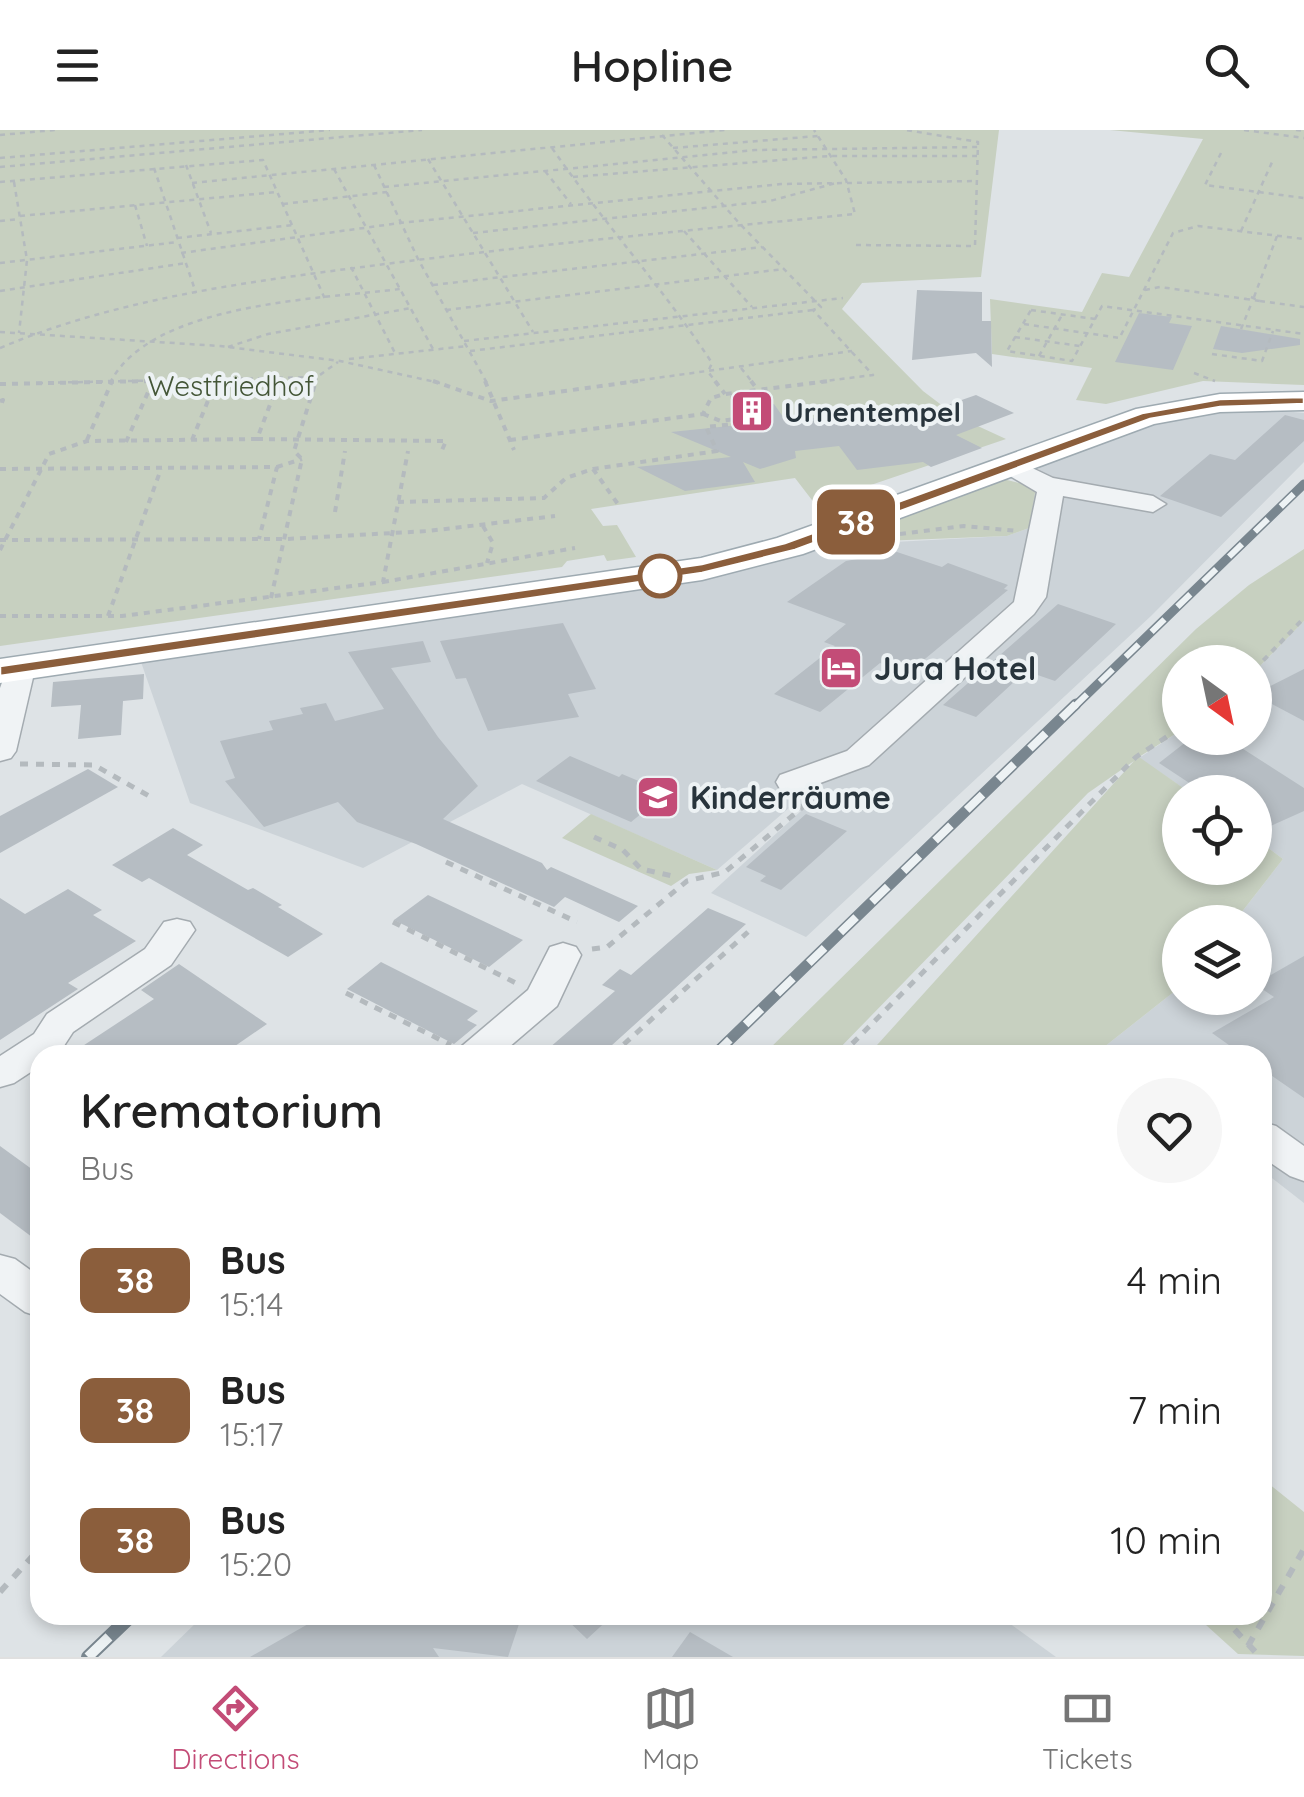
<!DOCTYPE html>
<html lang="en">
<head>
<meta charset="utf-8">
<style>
	body { margin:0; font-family:Quicksand,sans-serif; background:#f6f6f6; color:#222; height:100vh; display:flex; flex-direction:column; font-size:38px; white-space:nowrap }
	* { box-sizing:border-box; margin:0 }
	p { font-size:32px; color:#767676 }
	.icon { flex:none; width:55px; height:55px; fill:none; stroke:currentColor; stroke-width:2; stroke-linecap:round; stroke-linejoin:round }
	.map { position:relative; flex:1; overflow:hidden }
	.side { position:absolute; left:30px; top:915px; width:1242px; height:580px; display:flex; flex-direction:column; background:#fff; border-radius:30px; box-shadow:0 5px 15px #0003 }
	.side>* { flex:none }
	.badge { padding:0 20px; border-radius:15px; font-size:35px; line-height:65px }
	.needle { width:65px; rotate:147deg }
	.controls { position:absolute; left:1162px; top:515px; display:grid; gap:20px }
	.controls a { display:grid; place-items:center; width:110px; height:110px; border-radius:50%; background:#fff; box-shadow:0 5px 15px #0003; font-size:50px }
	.map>.badge { position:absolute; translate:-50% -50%; box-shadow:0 0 0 5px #fff }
	.round { display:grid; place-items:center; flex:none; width:105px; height:105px; border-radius:52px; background:#f6f6f6 }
	.summary { display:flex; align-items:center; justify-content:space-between; height:170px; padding:0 50px }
	h1 { font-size:48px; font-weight:600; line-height:75px }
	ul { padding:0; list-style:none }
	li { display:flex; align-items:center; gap:30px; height:130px; padding:0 50px }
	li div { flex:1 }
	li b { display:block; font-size:38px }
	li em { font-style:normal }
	li .badge { min-width:110px; font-weight:700; text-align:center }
	header { display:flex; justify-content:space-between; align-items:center; height:130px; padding:0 50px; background:#fff; font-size:45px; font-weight:600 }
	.tabs { display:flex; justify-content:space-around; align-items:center; height:140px; border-top:2px solid #e0e0e0; background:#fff; font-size:28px; color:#767676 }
	.tabs a { display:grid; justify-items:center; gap:5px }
	.tabs .current { color:#c34c77 }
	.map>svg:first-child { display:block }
	.built { fill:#ccd3d8 }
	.green { fill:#c7d0c0 }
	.building { fill:#b6bdc3 }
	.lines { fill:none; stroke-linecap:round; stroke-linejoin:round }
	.minor-casing { stroke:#a4abb0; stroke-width:3 }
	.major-casing { stroke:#9eaab1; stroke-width:3 }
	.path-far3 { stroke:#b4babe; stroke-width:2.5; stroke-dasharray:5 5; stroke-linecap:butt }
	.path-far2 { stroke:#b4babe; stroke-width:4; stroke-dasharray:6 6; stroke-linecap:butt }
	.path-far1 { stroke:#b4babe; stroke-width:5; stroke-dasharray:8 8; stroke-linecap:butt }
	.path { stroke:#b4babe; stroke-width:6; stroke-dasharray:10 10; stroke-linecap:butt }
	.minor { fill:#f0f3f5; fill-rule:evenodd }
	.major { fill:#fff; fill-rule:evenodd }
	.rail-far2-casing { stroke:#79868f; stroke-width:9 }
	.rail-far1-casing { stroke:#79868f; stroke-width:11 }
	.rail-casing { stroke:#79868f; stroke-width:14 }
	.rail-far2 { stroke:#edf2f4; stroke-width:6; stroke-dasharray:18; stroke-linecap:butt }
	.rail-far1 { stroke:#edf2f4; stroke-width:8; stroke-dasharray:22; stroke-linecap:butt }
	.rail { stroke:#edf2f4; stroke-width:10; stroke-dasharray:29; stroke-linecap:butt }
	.line { fill:#8b5e3c; stroke:#fff; stroke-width:2.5 }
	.stop-dot { fill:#fff; stroke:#8b5e3c; stroke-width:5 }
	.labels { text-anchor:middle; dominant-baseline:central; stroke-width:8; stroke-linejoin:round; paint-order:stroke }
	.far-park-label { font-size:28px; fill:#445637; stroke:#edf2f4 }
	.far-poi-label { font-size:28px; font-weight:bold; fill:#28343c; stroke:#edf2f4; text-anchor:start }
	.poi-label { font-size:32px; font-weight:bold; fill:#28343c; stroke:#edf2f4; text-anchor:start }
</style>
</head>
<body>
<header><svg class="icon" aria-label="menu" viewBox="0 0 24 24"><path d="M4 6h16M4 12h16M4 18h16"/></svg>Hopline<svg class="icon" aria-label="search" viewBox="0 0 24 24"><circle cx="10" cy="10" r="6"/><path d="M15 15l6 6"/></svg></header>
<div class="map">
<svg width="1304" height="1527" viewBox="0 0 1304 1527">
	<rect width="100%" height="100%" fill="#dee3e6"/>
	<!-- built -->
	<g class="built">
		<path d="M1253,278L1304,283V332L1151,486L806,807L711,763L801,681L790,677L717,740L522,654L363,738L190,673L141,532L748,439L819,416L1007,406L1029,398L1039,336L1147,293Z"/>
		<path d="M1304,491V1073L1263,1041L1262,925H1094L1180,857V868H1255V792H1234L1283,729L1255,708V662H1189L1139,628L1180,601V608H1255V541Z"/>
		<path d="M204,1485H998L1056,1527H161Z"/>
	</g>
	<!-- green -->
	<g class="green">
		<path d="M0,0H999L981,147L862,153L842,179L923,261L956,286L1006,309L815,374L795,348L591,379L603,396L617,395L636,427L607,431L604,425L567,431L562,437L0,516Z"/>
		<path d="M1110,0H1304V255L1203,251L1106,274L1076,270L1092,238L992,224L990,169L1082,182L1102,143L1129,147L1203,9Z"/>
		<path d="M1003,349L1036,357L1029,398L1007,406L831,413Z"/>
		<path d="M1304,419V491L1255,541V532H1180V601L1139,627L1189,662H1180V738H1255V708L1283,729L1234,792H1180V857L1094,925H868L1134,631L1088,663L833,925H763L1196,499L1249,455Z"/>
		<path d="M591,684L717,740L689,744L671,756L562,708Z"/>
		<path d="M1263,1349L1304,1382V1526L1238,1524L1195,1485H1262Z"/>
	</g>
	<!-- building -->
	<g class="building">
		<path d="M917,160L982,162V191H991L992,237L976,223L912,230Z"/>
		<path d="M1139,183L1172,187L1169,193L1192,196L1173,240L1115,232Z"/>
		<path d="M1221,196L1300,209V215L1242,223L1213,219Z"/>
		<path d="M976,265L1014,283L956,305L982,318L931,337L923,332L857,340L839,316L795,321L796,328L760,339L743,332L755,352L685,361L637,337L731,327L671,302L749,294L730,266L762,275L774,274L786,291L926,276L930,281Z"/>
		<path d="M1285,285L1304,290V311L1221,387L1160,366L1210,324L1235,330Z"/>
		<path d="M897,422L942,437L948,433L1008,455L1004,459L1008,460L908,543L880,533L820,582L774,564L835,516L824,512L846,494L787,472L846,431Z"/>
		<path d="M1058,474L1116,494L1055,551L1026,541L976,587L943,575Z"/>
		<path d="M563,493L596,559L568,564L579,587L488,601L466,548L456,549L440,511Z"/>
		<path d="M423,511L431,532L391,538L438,607L478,656L443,689L542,733L547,740L551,737L638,776L619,792L565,767L554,777L416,714L357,692L338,672L264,697L225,651L235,648L220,611L273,600L269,591L303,584L300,578L326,573L335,591L384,579L348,522Z"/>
		<path d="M1304,539V591L1255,565V564Z"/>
		<path d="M144,544L143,569L123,571L121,605L78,609L81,575L51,577L53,552Z"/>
		<path d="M1191,608H1226L1304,658V681L1255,703V662H1203L1159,633Z"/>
		<path d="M570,626L619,647L622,644L667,663L631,692L536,651Z"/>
		<path d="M88,639L118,657L0,723V686Z"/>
		<path d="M806,684L847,701L781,760L760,751L766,746L746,737Z"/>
		<path d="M173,698L203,715L187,725L248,760L253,758L282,775L278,777L323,804L288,827L149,748L142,752L112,735Z"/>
		<path d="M68,759L102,780L93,785L136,811L68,853L78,859L0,910V768L25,784Z"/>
		<path d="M428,765L443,772L523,810L489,837L394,790Z"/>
		<path d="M708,778L746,794L601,925H541L615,861L602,855L620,839L631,845Z"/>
		<path d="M1304,826V968L1262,939V925H1243L1212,903L1274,867L1255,854Z"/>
		<path d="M381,832L478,881L467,890L477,895L454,914L347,859Z"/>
		<path d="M179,834L267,894L222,925H69L154,869L141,860Z"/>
		<path d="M0,1016L40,1045V1113L0,1083Z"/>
		<path d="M324,1485H440L475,1491L476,1485H522L508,1527L433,1518L439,1527H250Z"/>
		<path d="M562,1485H613L587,1509Z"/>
		<path d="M690,1502L733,1527H672Z"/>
	</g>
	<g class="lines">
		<!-- minor casing -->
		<g class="minor-casing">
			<g id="minor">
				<path d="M1009,327L1053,348L1153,366L1166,374L1153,382L1063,366L1046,467L1034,484L869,635L804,659H780L776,652L780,645L847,621L1014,472L1037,362L1000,340L996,335L1000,330Z"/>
				<path d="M20,530L31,533L35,539L16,621L11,628L0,631V558L9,533Z"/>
				<path d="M177,789L190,792L195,800L171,835L73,902L60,922L40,925V936L14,953L0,957V926L34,904L47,884L145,819L164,792Z"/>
				<path d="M563,813L576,817L581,825L557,876L500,925H457L462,916L528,860L550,817Z"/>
				<path d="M1262,992L1276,996L1304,1016V1051L1290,1046L1262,1027Z"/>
				<path d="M0,1125L15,1129L40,1147V1187L25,1182L0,1164Z"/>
			</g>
		</g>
		<!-- major casing -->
		<g class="major-casing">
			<path id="major" d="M1304,262V280L1220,282L1154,294L803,424L702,450L0,553V529L701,428L777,408L1136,279L1220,264Z"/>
		</g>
		<!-- path-far3 -->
		<g class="path-far3">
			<path d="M1244,0L1304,8"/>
			<path d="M1296,0L1304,1"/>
			<path d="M0,5L55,0"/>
			<path d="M662,5L739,93L821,177L813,180L873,245L809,253"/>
			<path d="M552,18C603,92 663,158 712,233L708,242L717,253"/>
			<path d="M673,18L818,6"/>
			<path d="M1221,23L1205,55L1304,68"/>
			<path d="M0,28L330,0"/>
			<path d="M428,29L533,202"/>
			<path d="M186,35L211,103"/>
			<path d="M374,35L418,129L487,253"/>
			<path d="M0,37L422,0"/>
			<path d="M154,38L196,163"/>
			<path d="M334,39L433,219"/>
			<path d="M545,41L571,74"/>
			<path d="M573,47L829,26H977"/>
			<path d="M0,52L263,30L325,169"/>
			<path d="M14,52L27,130L19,203"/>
			<path d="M192,53L725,0"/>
			<path d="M384,57L755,20L978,17"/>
			<path d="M283,74L387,62"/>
			<path d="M135,75L147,116"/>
			<path d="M20,86L277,62"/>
			<path d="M0,91L20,89"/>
			<path d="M684,101L752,177"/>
			<path d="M1241,101L1273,30"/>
			<path d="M473,103L770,71L836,53"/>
			<path d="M177,108L293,95"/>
			<path d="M856,115L975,116L978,12L906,0"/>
			<path d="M181,123L400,93L781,54L976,51"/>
			<path d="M0,133L178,112"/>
			<path d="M351,137L395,223"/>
			<path d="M433,155L762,117"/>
			<path d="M1145,160L1160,157L1246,169"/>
			<path d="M0,161L186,133"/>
			<path d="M1251,167L1260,171L1246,169Z"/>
			<path d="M1254,167L1277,106"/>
			<path d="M1260,171L1304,177"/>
			<path d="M446,180L784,139"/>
			<path d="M1031,180L1095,189L1072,231L1007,221Z"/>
			<path d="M1095,189L1102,176L1304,204"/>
			<path d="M1024,194L1120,208"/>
			<path d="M1241,199L1252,172"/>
			<path d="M0,202L220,216L340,231L440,253"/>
			<path d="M1121,205L1173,103L1198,96L1304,109"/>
			<path d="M1015,207L1080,216"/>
			<path d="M464,211L843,168"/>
			<path d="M228,217L268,204L411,178"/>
			<path d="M0,218C116,169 246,152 370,136C531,115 693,100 855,84L846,50L814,0"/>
			<path d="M470,221L813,180"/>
			<path d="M1212,224L1262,231L1273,201"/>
			<path d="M1039,226L1062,185"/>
			<path d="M349,229L467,216"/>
			<path d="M741,238L753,253"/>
			<path d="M1194,243L1215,251"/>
			<path d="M38,253L317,247"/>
			<path d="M110,253C150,173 320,169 400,159"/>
			<path d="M152,253L154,248"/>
			<path d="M215,253L217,248"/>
			<path d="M278,253L280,247"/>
			<path d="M315,253L317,247L338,232"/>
			<path d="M620,253L852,221"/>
		</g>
		<!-- path-far2 -->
		<g class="path-far2">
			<path d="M433,251L491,271L638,251"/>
			<path d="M485,251L514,320"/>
			<path d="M715,251L725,264"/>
			<path d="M751,251L757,259"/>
			<path d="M0,254L151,251"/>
			<path d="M0,271L3,270L0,277"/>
			<path d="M703,284L721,291L742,288L744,293"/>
			<path d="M257,309L446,311L442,320"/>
			<path d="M87,310L112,251"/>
			<path d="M192,310L216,251"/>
			<path d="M510,310L703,284L711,268L725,264L829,251"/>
			<path d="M126,312L153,251"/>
			<path d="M277,337L302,329"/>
			<path d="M0,339L277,337L259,409"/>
			<path d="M593,339L620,377"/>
			<path d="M398,372L544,368L566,348L593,339L717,321L706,297L744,293"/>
			<path d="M335,382L345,321"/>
			<path d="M483,396L493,413L487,433"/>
			<path d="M900,404L964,396L1018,401"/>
			<path d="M0,410L286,409L428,401L555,386"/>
			<path d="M0,420L49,324L87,311L257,309L279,251"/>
			<path d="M383,452L575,418"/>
			<path d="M271,468L302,329L294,321L316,251"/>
			<path d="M0,486H122L383,452L408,321"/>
			<path d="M108,486L161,339"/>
			<path d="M1255,539L1304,488"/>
		</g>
		<!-- path-far1 -->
		<g class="path-far1">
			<path d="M20,634L94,635L149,666"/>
			<path d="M594,707L623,720L641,739L677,747"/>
			<path d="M446,732L577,792"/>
			<path d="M393,792L516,853"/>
			<path d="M592,819L607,817L687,751L725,742L804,676L802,672"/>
			<path d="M346,863L451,915"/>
			<path d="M612,925L748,802"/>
			<path d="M841,925L1136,627L1180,598"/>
		</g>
		<!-- path -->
		<g class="path">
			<path d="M0,1462L40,1418"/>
			<path d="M1221,1485L1260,1527"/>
			<path d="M1248,1516L1304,1419"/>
		</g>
		<!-- minor -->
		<use href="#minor" class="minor"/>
		<!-- major -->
		<use href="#major" class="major"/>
		<!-- rail-far2 casing -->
		<g class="rail-far2-casing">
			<path id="rail-far2" d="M1074,577L1304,354"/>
		</g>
		<!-- rail-far1 casing -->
		<g class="rail-far1-casing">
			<path id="rail-far1" d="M714,925L1076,574"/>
		</g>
		<!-- rail casing -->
		<g class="rail-casing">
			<path id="rail" d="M88,1527L132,1485"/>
		</g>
		<!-- rail-far2 -->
		<use href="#rail-far2" class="rail-far2"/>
		<!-- rail-far1 -->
		<use href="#rail-far1" class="rail-far1"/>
		<!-- rail -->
		<use href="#rail" class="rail"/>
	</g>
	<!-- line -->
	<path class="line" d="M1304,267V274L1220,277L1150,289L795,420L702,443L0,546V536L702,434L785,413L1142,283L1220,269Z"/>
	<!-- icons -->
	<defs>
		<g id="building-square" transform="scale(2.25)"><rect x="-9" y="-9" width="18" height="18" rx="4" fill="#c34c77" stroke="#edf2f4"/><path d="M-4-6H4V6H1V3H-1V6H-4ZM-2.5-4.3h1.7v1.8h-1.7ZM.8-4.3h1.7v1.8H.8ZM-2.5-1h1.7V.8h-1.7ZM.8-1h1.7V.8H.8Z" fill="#fff"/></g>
		<g id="hotel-square" transform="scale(2.25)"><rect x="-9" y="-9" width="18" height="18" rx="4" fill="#c34c77" stroke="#edf2f4"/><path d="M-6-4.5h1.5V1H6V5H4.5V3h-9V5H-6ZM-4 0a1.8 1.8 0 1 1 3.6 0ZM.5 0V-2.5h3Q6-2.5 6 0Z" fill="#fff"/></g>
		<g id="school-square" transform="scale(2.25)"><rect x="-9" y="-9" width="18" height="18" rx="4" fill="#c34c77" stroke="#edf2f4"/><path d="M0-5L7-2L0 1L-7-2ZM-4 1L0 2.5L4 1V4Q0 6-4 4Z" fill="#fff"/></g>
	</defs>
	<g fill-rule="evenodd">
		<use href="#building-square" x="752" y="281"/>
		<use href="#hotel-square" x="841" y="538"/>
		<use href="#school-square" x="658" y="667"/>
	</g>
	<!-- markers -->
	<circle class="stop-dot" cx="660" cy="446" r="20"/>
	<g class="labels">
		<!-- far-park labels -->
		<g class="far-park-label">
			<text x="231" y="255">Westfriedhof</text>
		</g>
		<!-- far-poi labels -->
		<g class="far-poi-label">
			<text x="784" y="281">Urnentempel</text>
		</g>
		<!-- poi labels -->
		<g class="poi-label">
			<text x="874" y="538">Jura Hotel</text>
			<text x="690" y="667">Kinderräume</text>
		</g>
	</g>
</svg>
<div class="controls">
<a><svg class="needle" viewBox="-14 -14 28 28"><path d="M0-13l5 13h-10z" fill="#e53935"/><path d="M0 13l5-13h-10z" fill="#767676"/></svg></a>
<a><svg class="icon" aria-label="locate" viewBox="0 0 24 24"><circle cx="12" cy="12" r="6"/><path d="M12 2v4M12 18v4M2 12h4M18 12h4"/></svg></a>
<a><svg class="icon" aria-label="layers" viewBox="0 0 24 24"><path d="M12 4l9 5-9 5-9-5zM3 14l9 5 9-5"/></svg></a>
</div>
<b class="badge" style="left:856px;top:392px;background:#8b5e3c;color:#fff">38</b>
<section class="side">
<div class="summary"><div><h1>Krematorium</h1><p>Bus</p></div><a class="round"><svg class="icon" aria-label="heart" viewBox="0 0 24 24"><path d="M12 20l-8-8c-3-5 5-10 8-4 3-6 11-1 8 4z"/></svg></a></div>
<ul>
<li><span class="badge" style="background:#8b5e3c;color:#fff">38</span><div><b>Bus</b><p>15:14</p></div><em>4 min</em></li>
<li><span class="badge" style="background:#8b5e3c;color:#fff">38</span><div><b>Bus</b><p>15:17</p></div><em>7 min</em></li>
<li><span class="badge" style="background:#8b5e3c;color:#fff">38</span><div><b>Bus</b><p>15:20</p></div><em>10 min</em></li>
</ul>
</section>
</div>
<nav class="tabs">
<a class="current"><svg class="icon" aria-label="directions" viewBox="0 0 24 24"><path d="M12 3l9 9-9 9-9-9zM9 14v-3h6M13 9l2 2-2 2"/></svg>Directions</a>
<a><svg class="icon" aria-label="map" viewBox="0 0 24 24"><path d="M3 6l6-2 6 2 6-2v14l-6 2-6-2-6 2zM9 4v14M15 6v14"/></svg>Map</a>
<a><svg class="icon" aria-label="tickets" viewBox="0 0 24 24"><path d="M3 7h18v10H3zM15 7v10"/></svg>Tickets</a>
</nav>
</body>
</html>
